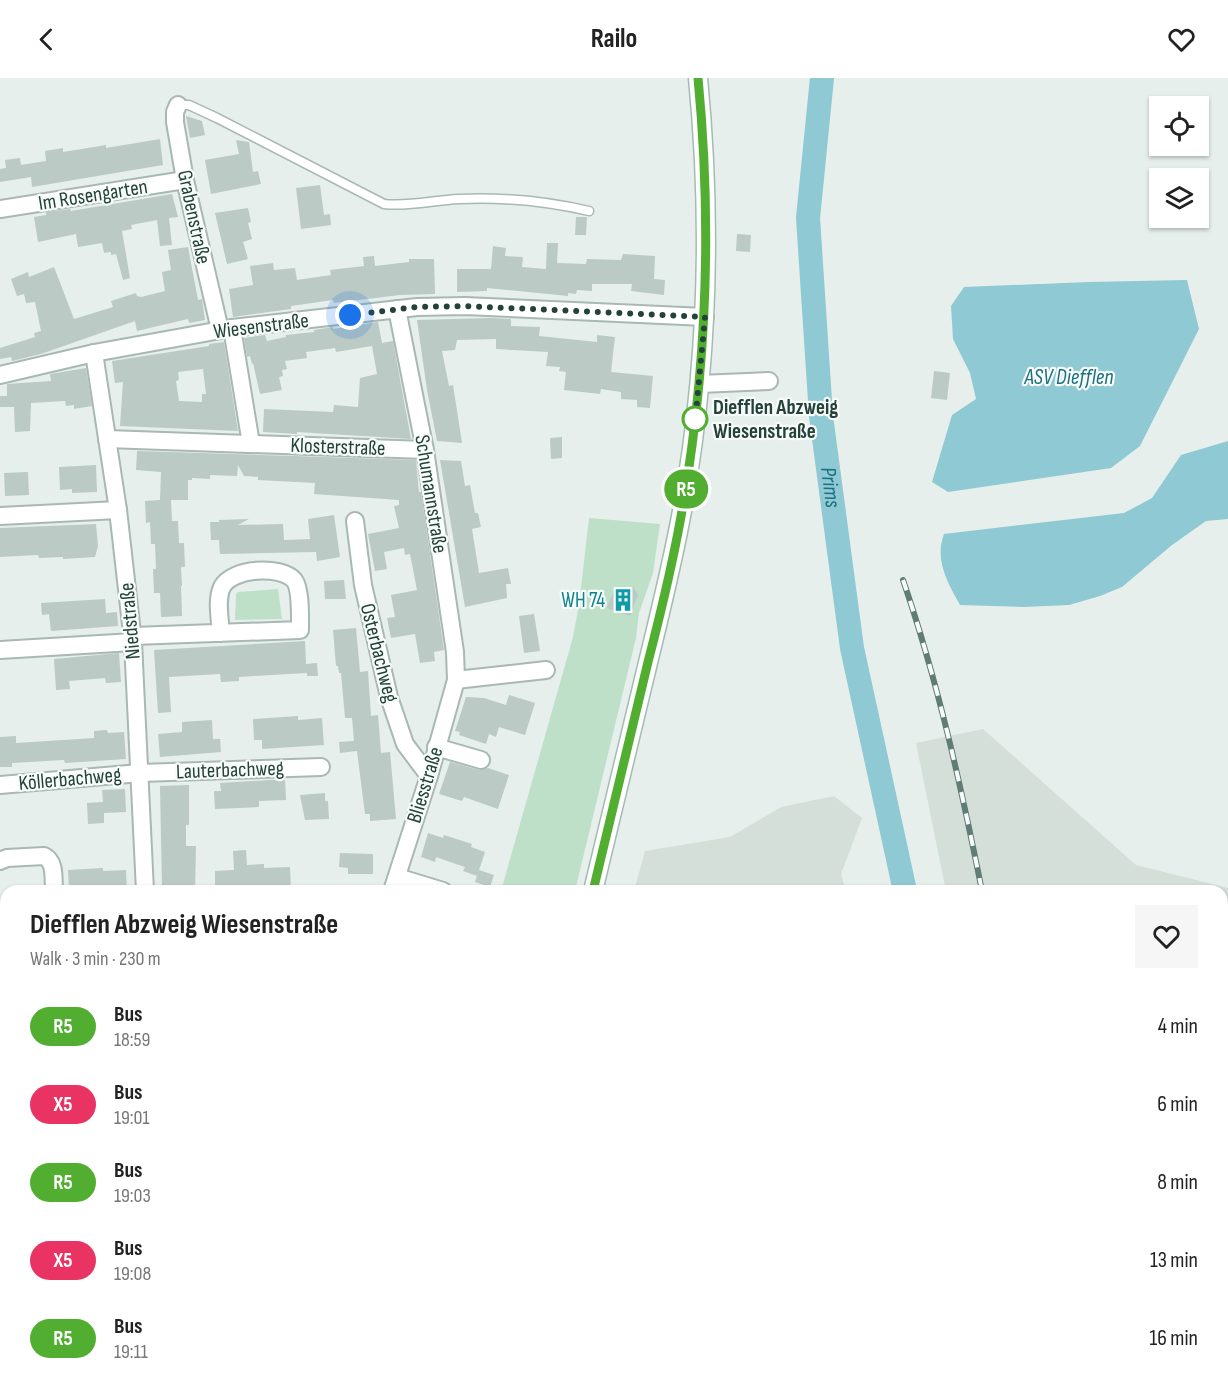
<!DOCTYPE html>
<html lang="en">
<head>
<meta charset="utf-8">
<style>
	body { margin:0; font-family:"Sofia Sans Condensed",sans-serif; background:#f6f6f6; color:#222; height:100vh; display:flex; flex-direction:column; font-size:22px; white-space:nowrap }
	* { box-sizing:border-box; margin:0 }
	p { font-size:20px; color:#767676 }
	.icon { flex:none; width:33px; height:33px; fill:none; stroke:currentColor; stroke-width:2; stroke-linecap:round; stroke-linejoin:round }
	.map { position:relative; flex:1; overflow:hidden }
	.details { position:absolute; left:0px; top:807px; width:1228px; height:506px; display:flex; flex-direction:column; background:#fff; border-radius:18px 18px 0 0; box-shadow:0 2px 4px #0004 }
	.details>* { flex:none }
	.badge { padding:0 12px; border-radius:20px; font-size:21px; line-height:39px }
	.controls { position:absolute; left:1149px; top:18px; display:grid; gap:12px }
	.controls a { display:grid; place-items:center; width:60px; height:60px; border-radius:0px; background:#fff; box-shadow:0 2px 4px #0004; font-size:30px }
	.you { position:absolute; width:30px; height:30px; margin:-15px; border:4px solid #fff; border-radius:50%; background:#1a73e8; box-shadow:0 0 0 9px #1a73e833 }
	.map>.badge { position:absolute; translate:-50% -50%; box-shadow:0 0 0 3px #fff }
	.round { display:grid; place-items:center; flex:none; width:63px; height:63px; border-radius:0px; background:#f6f6f6 }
	.overview { display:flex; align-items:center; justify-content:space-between; height:102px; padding:0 30px }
	h1 { font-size:28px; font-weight:700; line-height:45px }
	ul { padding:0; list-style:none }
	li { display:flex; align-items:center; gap:18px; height:78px; padding:0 30px }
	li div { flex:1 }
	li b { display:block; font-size:22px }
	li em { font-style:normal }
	li .badge { min-width:66px; font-weight:700; text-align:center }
	header { display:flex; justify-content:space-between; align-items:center; height:78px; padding:0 30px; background:#fff; font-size:27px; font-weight:700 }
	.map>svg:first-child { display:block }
	.built { fill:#d4dfda }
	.green { fill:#bfe0c8 }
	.water { fill:#8ec9d4 }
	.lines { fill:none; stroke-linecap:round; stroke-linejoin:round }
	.stream { stroke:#8ec9d4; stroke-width:4 }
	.river { stroke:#8ec9d4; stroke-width:24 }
	.building { fill:#bbcac4; fill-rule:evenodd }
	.lane-casing { stroke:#a8b8b2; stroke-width:11 }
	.street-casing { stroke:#a8b8b2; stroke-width:20 }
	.secondary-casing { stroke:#a4bbb3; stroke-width:21 }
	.lane { stroke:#fff; stroke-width:8 }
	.street { stroke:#fff; stroke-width:16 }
	.secondary { stroke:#fff; stroke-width:18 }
	.rail-casing { stroke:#5f7d75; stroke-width:6 }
	.rail { stroke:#f7fbf9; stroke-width:4; stroke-dasharray:11; stroke-linecap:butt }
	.line-casing { stroke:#fff; stroke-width:14 }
	.line { stroke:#51ae31; stroke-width:9 }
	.walk { stroke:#24423a; stroke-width:6; stroke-dasharray:0 10.8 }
	.stop-dot { fill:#fff; stroke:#51ae31; stroke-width:3 }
	.labels { text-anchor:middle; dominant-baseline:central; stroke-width:4.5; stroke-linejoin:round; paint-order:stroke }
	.street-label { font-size:21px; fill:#24423a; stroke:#f7fbf9 }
	.stop-label { font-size:21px; font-weight:bold; fill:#24423a; stroke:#f7fbf9; text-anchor:start }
	.culture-label { font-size:21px; fill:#0d838f; stroke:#f7fbf9; text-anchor:end }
	.water-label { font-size:22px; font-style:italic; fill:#1c6f80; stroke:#f7fbf9 }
</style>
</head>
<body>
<header><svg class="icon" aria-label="back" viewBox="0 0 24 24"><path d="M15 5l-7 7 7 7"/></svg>Railo<svg class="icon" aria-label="heart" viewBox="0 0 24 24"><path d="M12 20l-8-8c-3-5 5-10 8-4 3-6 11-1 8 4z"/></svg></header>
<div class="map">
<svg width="1228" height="1312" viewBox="0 0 1228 1312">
	<rect width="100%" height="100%" fill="#e6efeb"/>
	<!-- built -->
	<g class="built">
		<path d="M983,651L1136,787L1228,810V1312H1046L1045,1307L1222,1306V813H946L916,665Z"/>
		<path d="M834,718L862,740L841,796L846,813H634L645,773L730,759L781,729Z"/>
		<path d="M673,1306H947V1312H672Z"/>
	</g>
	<!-- green -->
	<g class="green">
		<path d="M589,440L660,446L653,495L639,535L636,560L575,813H501L573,559L579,527Z"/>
		<path d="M278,511L282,541L235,542L236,516L238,514Z"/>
	</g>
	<!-- water -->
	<g class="water">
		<path d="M1187,202L1199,251L1140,368L1111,390L948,414L932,404L952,337L976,321L970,295L953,261L951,228L964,209L1089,204Z"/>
		<path d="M1228,363V441L1206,443L1172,467L1122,509L1100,518L1069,527L1023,529L960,527C948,505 934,482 944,456L1124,435L1152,420L1181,377Z"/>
	</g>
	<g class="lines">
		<!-- stream -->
		<path class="stream" d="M1222,867H1228"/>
		<!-- river -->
		<g class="river">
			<path id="s1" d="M822,0L808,140L821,338L852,570L905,813"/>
			<path d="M1007,1306V1312"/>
		</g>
	</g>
	<!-- building -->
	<g class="building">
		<path d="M186,38L202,43L205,57L190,60Z"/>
		<path d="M160,61L163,87L32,109L31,99L0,104V91L6,90L5,82L20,80L21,87L46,83L45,73L63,70V74L106,67V70Z"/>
		<path d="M236,62L249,64L253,94L258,93L261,106L211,116L205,82L239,76Z"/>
		<path d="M320,107L324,137L330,136L331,147L301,151L296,110Z"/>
		<path d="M172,116L178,139L169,140L172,167L160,168L157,142L131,147L132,151L122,153L130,200L123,202L116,176L111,177V174L104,175L102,165L78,169L76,156L38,164L34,139L46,137V134L70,131L71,133Z"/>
		<path d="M248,130L251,144L248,145L252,161L243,164L248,181L227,186L215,135Z"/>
		<path d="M576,139H587L586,157H575Z"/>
		<path d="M737,156L751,157L750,174L736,173Z"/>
		<path d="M547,165H558L557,185L586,186L587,181L621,182L623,176L655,178L654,201L665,202L664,217L631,213L632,206H592V213L577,212L576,216L568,215V218L487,210V213L457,214V191H491L493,168L506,170L505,178L523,179L522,189L546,191Z"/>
		<path d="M188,169L198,222L202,221L205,242L189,245L188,241L137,253L135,243L41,276L12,283L11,279L0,281V270L35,259L34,255L41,253L35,224L26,225L24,216L17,218L11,201L28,194L29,199L54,189L74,241L113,229L111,223L136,215L137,218L141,219L165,213L162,194L171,192L168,172Z"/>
		<path d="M374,178L375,188L409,184V181H434L435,216L400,217L334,225L333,222L291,228V231L233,239L229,211L253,207L250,188L273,185L274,192L295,190L297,202L331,197L330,192L364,188L363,179Z"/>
		<path d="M492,240L511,241V248L540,249L539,258L597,264V257L615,259L611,294L653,298L650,330L637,329V322L621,321V314L601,311L600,316L564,312L566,294L559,293L560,289L546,288L548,274L496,271V261L457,262L455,272L442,273L449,308L453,307L462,365L437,363L427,312L417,242Z"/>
		<path d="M378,244L382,265L393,263L411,361L297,354V356L263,354L264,331L333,334L334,327L358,329L360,300L377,296L372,268L336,274L335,270L306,274L307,280L285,283L287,291L282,292L283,298L279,299L282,312L260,316L253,285L252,286L250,278L247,279L244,260L265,257L267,263L286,259V257L314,254V252L333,249V251Z"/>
		<path d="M224,264L238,353L120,348L123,304L115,305L112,283L209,268V266ZM203,291L206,316H202V324L179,323L176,303L179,302L178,294Z"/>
		<path d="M86,290L92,328L74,331V327L66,328L65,323L31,325L30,353L15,354L14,329H0V318H7V306L51,303L50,296Z"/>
		<path d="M934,293L950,295L947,322L931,320Z"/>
		<path d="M562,359V380L551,381L550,360Z"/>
		<path d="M137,373L416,382L419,414H421L444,572L434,574L435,583L420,585L415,556L391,560L387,540L395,539L391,517L417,512L410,476L405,477L404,470L384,474L387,491L375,493L368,456L399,450L394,428L399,427V422L314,416L315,405L258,402V399L244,398L238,387L237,398L210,397V401L192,400V402H188V422H171L172,443H178L179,465H184L185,489H181L182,508H181L182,538L161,539L160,515H154L153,491H156L155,466H151L150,444L146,445L145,423L160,422L161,394L136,392Z"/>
		<path d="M440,382L461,383L465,408L470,407L475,435H478L481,449L472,451L479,495L508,490L511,506H506L507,520L465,529Z"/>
		<path d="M96,387L97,414L72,415V411L60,412L59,389Z"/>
		<path d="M28,394L29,417L5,418L4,395Z"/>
		<path d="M334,437L340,479L317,483L316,474L220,476L219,462H211L210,444H219V442L249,441L238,447L283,446L284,462L310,461L308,441Z"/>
		<path d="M96,446L98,468L95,479L63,481V479L39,480L38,477L0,479V450Z"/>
		<path d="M344,502L346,521H325L324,503Z"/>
		<path d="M633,508L638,517L630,538L607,530L614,512L623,515Z"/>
		<path d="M105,521L106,535L117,534L118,548L51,553L49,536L42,537L41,525Z"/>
		<path d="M534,536L540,573L524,575L519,538Z"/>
		<path d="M356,550L360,594L368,593L371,638L378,637L381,675L390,674L396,741L370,743V736H365L357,673L340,675L339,664L354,663L352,640H345L341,595H339L338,588H336L333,552Z"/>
		<path d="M305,563L306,586L317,585L318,598H307V595L239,599V603L221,604L220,596L169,599L171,634L158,635L154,572Z"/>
		<path d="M119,575L121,604L106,605L105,600L69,603L70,611L56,612L54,581Z"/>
		<path d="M509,617L535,625L525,657L499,649L496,659L489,656L486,666L459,657L460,654L455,653L466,619L484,620L506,627Z"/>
		<path d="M298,638V642L322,640L324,667L262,671V662H254L253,641Z"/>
		<path d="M212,642L213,661H220L221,674L160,679L158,656L182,654V644Z"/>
		<path d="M107,652L108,655L124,654L126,681L65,685L64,682L12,685V689H0V659L16,658V665L94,660V653Z"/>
		<path d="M450,684L479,692L488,690L509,697L498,731L464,719L462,723L439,716Z"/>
		<path d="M285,701L286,722L259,723V729L215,731L214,713H221L220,705Z"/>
		<path d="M189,707V747H186V768H196L195,813H177V809L162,810L160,708Z"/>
		<path d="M125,711L126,734L104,735V745L88,746L87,725L103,724L102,712Z"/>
		<path d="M325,715V723H328L329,741L305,742L300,717Z"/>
		<path d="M428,755L443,760L444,757L472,766L471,769L485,774L477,798L463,793L465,789L450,784L436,779L435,784L421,779Z"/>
		<path d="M246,772L247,787L264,786V790L290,789L291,811L222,813V808L215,809V793L234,792L233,773Z"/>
		<path d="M340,775L373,776V796H348V790L339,789Z"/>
		<path d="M103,790V793L126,792L127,813H69L68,792Z"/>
		<path d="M479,792L494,797L490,809L475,804Z"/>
	</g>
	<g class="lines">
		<!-- lane casing -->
		<g class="lane-casing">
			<path id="lane" d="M178,27H189L217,40L384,126C409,129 434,122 459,121C503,119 546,123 589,133"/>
		</g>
		<!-- street casing -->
		<g class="street-casing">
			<g id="street">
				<path d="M178,27L175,34V44L185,102L220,252"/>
				<path d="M0,131L185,102"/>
				<path d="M232,250L251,366"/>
				<path d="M94,275L118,432L133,564L145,813"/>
				<path d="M0,297L94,275L232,250L417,229L465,228L705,239"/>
				<path d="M700,306L769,303"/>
				<path d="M107,361L425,372"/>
				<path d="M0,438L118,432"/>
				<path d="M355,443L363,507L389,619L405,666L429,698"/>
				<path d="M133,558L300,552C300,541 301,510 294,502C280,487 232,490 222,509C216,522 220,541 221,555"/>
				<path d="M0,572L133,564"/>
				<path d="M456,602L546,592"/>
				<path d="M436,669L481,682"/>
				<path d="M0,707L140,695L321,689"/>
				<path d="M0,783L7,780L44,778C56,784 53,801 54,813"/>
				<path d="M397,799L443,813"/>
				<path d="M392,813L429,698L456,602L455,574L425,372L397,231"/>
				<path d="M0,841L6,844"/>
				<path d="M0,990H6"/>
				<path d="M93,1306V1312"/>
			</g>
		</g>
		<!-- secondary casing -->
		<g class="secondary-casing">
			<g id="secondary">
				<path d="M593,813C611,741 628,669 645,597C658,543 672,488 682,433C708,290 712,145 698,0"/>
				<path d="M475,1312L476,1306"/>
			</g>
		</g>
		<!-- lane -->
		<use href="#lane" class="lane"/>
		<!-- street -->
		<use href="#street" class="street"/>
		<!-- secondary -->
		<use href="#secondary" class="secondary"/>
		<!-- rail casing -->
		<g class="rail-casing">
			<g id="rail">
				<path d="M903,502C938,604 961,708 982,813"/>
				<path d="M1222,966L1228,961"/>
				<path d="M1070,1306L1071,1312"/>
				<path d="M1081,1306L1082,1312"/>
				<path d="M1099,1306L1101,1312"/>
			</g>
		</g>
		<!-- rail -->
		<use href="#rail" class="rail"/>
	</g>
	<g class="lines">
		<!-- line casing -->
		<g class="line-casing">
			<path id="line" d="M593,813C611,737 630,660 648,584C661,534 673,484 682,433C707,290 712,145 698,0"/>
		</g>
		<!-- line -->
		<use href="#line" class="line"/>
		<!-- walk -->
		<path class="walk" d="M350,237L417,229L465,228L705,239L695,345V341"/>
	</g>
	<!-- icons -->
	<defs>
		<g id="building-bare" transform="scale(1.8)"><path d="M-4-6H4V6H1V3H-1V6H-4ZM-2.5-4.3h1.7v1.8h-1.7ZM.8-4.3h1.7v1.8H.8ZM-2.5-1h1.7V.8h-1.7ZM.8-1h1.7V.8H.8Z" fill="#0f9aa8" stroke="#f7fbf9" stroke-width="2.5" paint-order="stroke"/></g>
	</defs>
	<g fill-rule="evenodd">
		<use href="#building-bare" x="623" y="522"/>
	</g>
	<!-- markers -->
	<circle class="stop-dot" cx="695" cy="341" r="12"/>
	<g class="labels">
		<!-- street labels -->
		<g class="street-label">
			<text transform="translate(93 117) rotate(-9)">Im Rosengarten</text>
			<text transform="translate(194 139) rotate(78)">Grabenstraße</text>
			<text transform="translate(261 248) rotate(-7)">Wiesenstraße</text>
			<text transform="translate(338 369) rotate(2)">Klosterstraße</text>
			<text transform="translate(431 416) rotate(81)">Schumannstraße</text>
			<text transform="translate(130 543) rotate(-95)">Niedstraße</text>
			<text transform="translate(379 575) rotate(76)">Osterbachweg</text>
			<text transform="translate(230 692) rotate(-2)">Lauterbachweg</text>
			<text transform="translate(70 701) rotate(-5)">Köllerbachweg</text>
			<text transform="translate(425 707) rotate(-73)">Bliesstraße</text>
		</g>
		<!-- stop labels -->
		<g class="stop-label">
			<text x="713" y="329">Diefflen Abzweig<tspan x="713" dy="24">Wiesenstraße</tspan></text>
		</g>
		<!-- culture labels -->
		<g class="culture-label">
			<text x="605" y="522">WH 74</text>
		</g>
		<!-- water labels -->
		<g class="water-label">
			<text x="1069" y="299">ASV Diefflen</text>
			<text stroke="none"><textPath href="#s1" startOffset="411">Prims</textPath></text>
		</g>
	</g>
</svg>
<div class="controls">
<a><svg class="icon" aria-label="locate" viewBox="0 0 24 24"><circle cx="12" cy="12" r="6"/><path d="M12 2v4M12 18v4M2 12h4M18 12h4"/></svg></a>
<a><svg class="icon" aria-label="layers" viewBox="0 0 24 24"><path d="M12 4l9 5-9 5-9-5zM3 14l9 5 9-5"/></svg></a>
</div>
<div class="you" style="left:350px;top:237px"></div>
<b class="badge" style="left:686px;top:411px;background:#51ae31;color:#fff">R5</b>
<section class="details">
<div class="overview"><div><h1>Diefflen Abzweig Wiesenstraße</h1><p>Walk · 3 min · 230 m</p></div><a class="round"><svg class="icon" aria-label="heart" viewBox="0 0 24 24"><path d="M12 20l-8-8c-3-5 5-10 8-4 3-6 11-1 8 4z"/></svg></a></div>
<ul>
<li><span class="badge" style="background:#51ae31;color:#fff">R5</span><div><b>Bus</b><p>18:59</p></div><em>4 min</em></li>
<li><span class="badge" style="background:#e83363;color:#fff">X5</span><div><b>Bus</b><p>19:01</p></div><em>6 min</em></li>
<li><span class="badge" style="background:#51ae31;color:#fff">R5</span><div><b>Bus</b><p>19:03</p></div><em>8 min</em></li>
<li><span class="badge" style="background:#e83363;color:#fff">X5</span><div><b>Bus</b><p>19:08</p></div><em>13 min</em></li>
<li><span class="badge" style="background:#51ae31;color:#fff">R5</span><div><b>Bus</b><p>19:11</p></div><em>16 min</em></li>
</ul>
</section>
</div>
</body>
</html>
